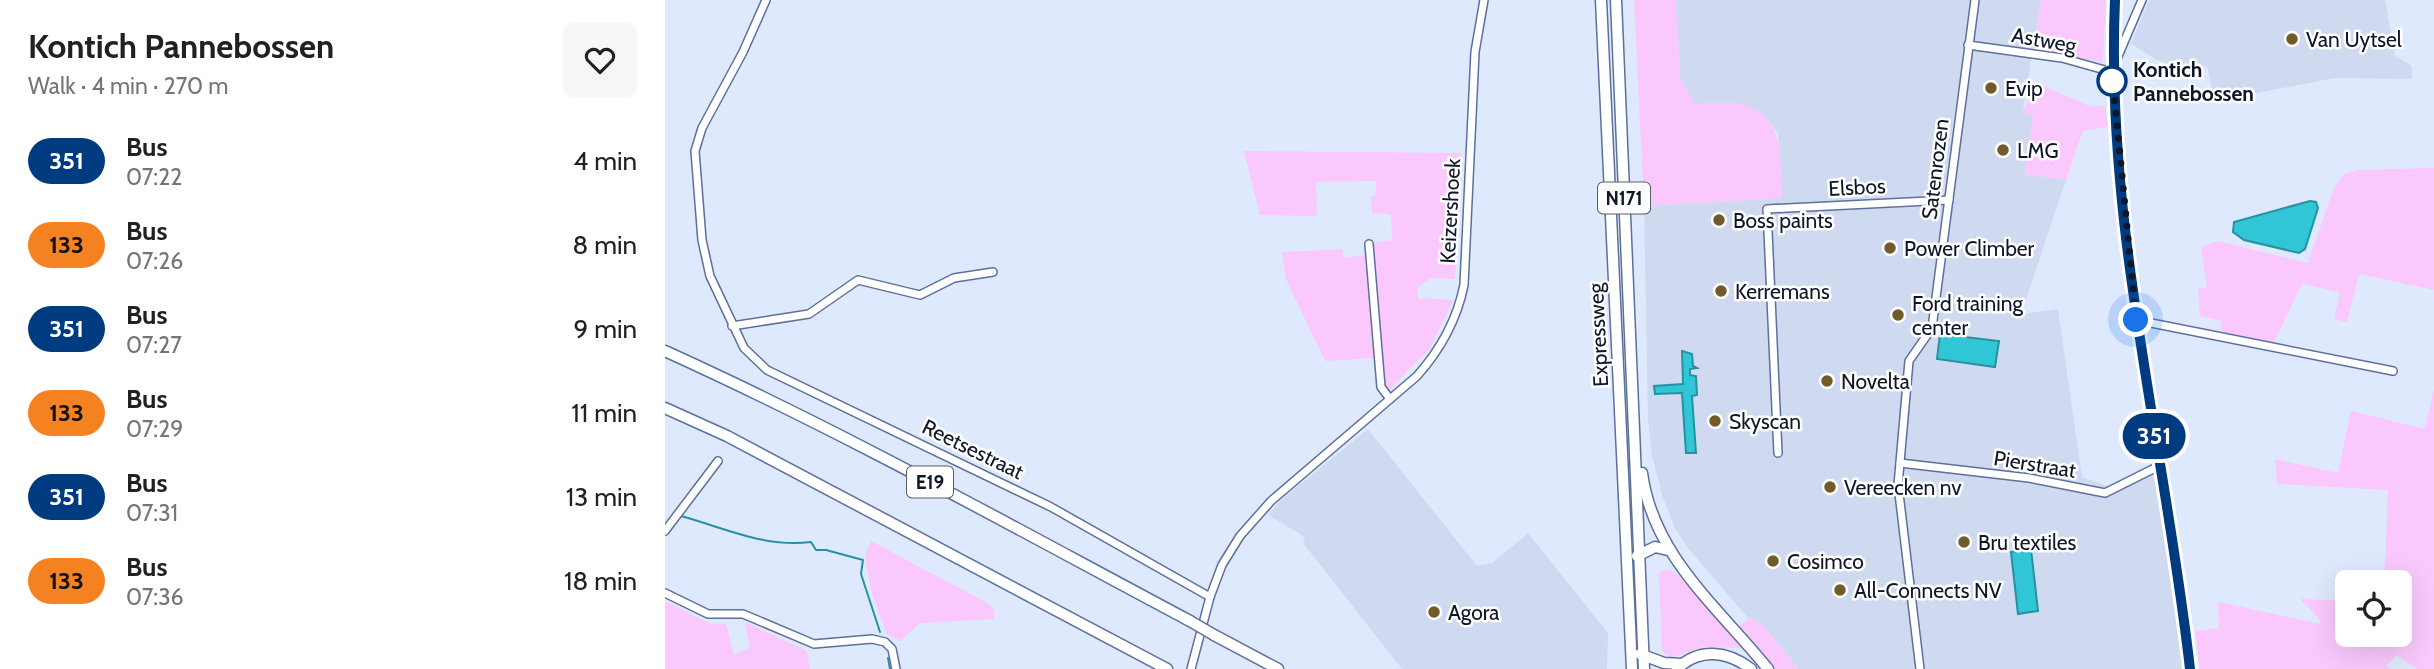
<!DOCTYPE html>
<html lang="en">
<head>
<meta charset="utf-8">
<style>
	body { margin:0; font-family:Cabin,sans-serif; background:#f6f6f6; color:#202124; height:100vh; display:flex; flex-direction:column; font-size:26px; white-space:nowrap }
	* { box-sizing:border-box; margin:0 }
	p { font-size:23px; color:#757577 }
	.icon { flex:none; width:38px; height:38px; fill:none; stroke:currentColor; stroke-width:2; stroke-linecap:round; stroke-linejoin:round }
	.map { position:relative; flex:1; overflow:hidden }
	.sheet { display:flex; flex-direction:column; background:#fff; width:665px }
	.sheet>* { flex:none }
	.badge { padding:0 14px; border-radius:23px; font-size:24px; line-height:46px }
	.fabs { position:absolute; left:1670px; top:570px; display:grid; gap:14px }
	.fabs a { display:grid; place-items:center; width:77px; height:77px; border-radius:10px; background:#fff; box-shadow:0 7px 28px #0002; font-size:35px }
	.you { position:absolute; width:35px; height:35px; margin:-18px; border:5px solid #fff; border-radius:50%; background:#1a73e8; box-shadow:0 0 0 10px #1a73e833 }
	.map>.badge { position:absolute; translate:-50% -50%; box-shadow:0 0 0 4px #fff }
	.round { display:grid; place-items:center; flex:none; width:74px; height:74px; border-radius:10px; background:#f6f6f6 }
	.summary { display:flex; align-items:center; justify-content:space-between; height:119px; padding:0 28px }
	h1 { font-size:33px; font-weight:700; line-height:52px }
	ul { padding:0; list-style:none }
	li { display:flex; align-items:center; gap:21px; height:84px; padding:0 28px }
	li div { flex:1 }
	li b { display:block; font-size:26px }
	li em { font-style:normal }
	li .badge { min-width:77px; font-weight:700; text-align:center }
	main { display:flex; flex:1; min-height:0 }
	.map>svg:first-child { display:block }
	.built { fill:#cfdaf1 }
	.green { fill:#fac8fc }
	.water { fill:#31c6d5; stroke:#2691a1; stroke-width:2 }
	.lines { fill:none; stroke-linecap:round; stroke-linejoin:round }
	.stream { stroke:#2691a1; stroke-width:2 }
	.minor-casing { stroke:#5b709d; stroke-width:10 }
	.highway-casing { stroke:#5b709d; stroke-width:13 }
	.minor { stroke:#fff; stroke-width:7 }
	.highway { stroke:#fff; stroke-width:10 }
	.highway-bridge-casing { stroke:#5b709d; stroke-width:13; stroke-linecap:butt }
	.highway-bridge { stroke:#fff; stroke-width:10 }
	.line-casing { stroke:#fff; stroke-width:16 }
	.line { stroke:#003b80; stroke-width:10 }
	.walk { stroke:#0e1627; stroke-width:7; stroke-dasharray:0 12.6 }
	.poi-dot { fill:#715b2a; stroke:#fff; stroke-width:2.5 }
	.stop-dot { fill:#fff; stroke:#003b80; stroke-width:3.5 }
	.labels { text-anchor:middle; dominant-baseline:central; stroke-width:5; stroke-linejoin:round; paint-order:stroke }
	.shield { fill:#fff; stroke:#565c68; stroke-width:2 }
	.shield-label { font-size:19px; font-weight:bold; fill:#0e1627 }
	.poi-label { font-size:21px; fill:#0e1627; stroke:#fff; text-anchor:start }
	.street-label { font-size:21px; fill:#0e1627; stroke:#fff }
	.stop-label { font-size:21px; font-weight:bold; fill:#0e1627; stroke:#fff; text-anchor:start }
</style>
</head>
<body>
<main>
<section class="sheet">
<div class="summary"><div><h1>Kontich Pannebossen</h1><p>Walk · 4 min · 270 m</p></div><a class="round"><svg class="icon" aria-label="heart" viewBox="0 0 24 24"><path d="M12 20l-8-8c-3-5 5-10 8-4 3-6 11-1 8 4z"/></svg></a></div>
<ul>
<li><span class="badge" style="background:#003b80;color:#fff">351</span><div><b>Bus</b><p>07:22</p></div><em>4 min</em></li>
<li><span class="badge" style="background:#f58220;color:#111">133</span><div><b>Bus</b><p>07:26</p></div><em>8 min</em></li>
<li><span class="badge" style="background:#003b80;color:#fff">351</span><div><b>Bus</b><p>07:27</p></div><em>9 min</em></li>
<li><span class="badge" style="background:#f58220;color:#111">133</span><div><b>Bus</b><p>07:29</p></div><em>11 min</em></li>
<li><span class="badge" style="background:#003b80;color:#fff">351</span><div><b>Bus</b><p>07:31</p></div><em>13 min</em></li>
<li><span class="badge" style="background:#f58220;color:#111">133</span><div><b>Bus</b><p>07:36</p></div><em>18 min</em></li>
</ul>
</section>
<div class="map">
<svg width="1769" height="669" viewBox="0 0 1769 669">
	<rect width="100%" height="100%" fill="#dfe9fd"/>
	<!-- built -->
	<g class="built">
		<path d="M1011,0H1376L1358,110L1368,116L1360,174L1401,180L1356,314L1393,309L1417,477L1447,487L1492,463L1518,669H1133L1096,623L1083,618L1023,548L1010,528L997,495L987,456L983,421L979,206L1117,198L1113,134L1105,123L1096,113L1068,103L1030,104L1015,80Z"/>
		<path d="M1484,0H1720L1730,56L1747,66V79L1670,78L1550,101L1542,66L1520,70L1492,60L1466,44Z"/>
		<path d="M703,429L812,566L827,563L863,533L943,633L942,669H737L638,543L640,537L603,515L617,499Z"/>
	</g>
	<!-- green -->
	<g class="green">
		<path d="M969,0H1011L1015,79L1030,104C1043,104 1056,102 1069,103C1122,111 1114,157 1117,198L979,206Z"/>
		<path d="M1376,0H1441L1438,61C1431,64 1383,48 1369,46Z"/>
		<path d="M1374,84L1426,107L1440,105L1443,127L1418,131L1401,180L1360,174L1368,117L1358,110Z"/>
		<path d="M579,151L797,153L790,279L766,278L753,287V298L788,300L766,347L722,392L716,373L706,243L727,240L726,214L707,213L706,196L711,195V181L651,182L652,216L595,215Z"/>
		<path d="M1769,168V290L1694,274L1682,322L1669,319L1675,292L1637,284L1608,344L1555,333L1557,321L1535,316L1533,289L1542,288L1536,247L1553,241L1643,263L1668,190L1679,174L1693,170Z"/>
		<path d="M677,249L678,258L702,255L711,358L660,361L621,279L617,252Z"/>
		<path d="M1769,389V669H1752L1732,655L1721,666L1726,669H1535L1530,631L1554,628L1553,602L1655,624L1656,620L1635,599L1682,601V635H1734V583H1719L1723,490L1612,484L1610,459L1673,473L1686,411L1760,429Z"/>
		<path d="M206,541L324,604L329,610L330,619L255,623L235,641L221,633L206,590L200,557Z"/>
		<path d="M1004,570L1012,574L1072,641L1074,648L1037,647L1007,658L997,651L994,575L996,571Z"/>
		<path d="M0,601L46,624H61L69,655L85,648L80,622L142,651L145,669H0Z"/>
		<path d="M1083,618L1096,623L1133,669H1111L1075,626Z"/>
	</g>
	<!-- water -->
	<g class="water">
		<path d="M1645,201L1651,202L1653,208L1640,249L1634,253L1579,240L1568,232L1569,222Z"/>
		<path d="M1275,334L1334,341L1330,367L1272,359Z"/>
		<path d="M1017,351L1027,354L1028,366L1032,368L1025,369V375L1031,376L1032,395L1027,396L1031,453H1021L1017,393L990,394L989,386L1018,384Z"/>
		<path d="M1366,549L1373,611L1353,614L1346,552Z"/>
	</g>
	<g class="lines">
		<!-- stream -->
		<g class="stream">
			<path d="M16,516C60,528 100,548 146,542L151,550H161L198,560L196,574L215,632"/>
			<path d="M223,658L225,669"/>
		</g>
		<!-- minor casing -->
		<g class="minor-casing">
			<g id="minor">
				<path d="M101,0L78,52L37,128L30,151L37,240L45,276L79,348L102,370L386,507L545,597"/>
				<path d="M1450,0C1440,226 1500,446 1525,669"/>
				<path d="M1303,45L1397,58L1447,72"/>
				<path d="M1448,68L1477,0"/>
				<path d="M704,244L716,387L725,399"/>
				<path d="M1471,320L1728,371"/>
				<path d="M67,326L144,314L193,280L255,295L289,278L328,272"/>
				<path d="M1113,453L1102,209L1284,200"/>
				<path d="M1235,463L1364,478L1440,493L1494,466"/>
				<path d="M0,531L53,461"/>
				<path d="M0,593L43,614H78L149,644L207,639L220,642L227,649L231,669"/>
				<path d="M526,669L545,597L557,565L575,536L606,501L752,376C776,349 792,320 799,285L810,52L819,0"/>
				<path d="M1255,669L1233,485L1244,361L1267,328L1310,0"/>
			</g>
		</g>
		<!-- highway casing -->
		<g class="highway-casing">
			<g id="highway">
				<path d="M936,0L967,669"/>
				<path d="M951,0L979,669"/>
				<path d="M0,351C179,432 352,529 525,621"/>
				<path d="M0,408L62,436L502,669"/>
				<path d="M977,473C988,556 1053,607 1103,669"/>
				<path d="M972,556L990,547L1003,550"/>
				<path d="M549,635L613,669"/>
				<path d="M975,654L999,663L1017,664"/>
				<path d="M1012,669C1034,647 1063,651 1086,669"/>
			</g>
		</g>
		<!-- minor -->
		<use href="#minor" class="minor"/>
		<!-- highway -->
		<use href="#highway" class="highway"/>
		<!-- highway-bridge casing -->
		<g class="highway-bridge-casing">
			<path id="highway-bridge" d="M525,621L549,635"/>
		</g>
		<!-- highway-bridge -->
		<use href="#highway-bridge" class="highway-bridge"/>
	</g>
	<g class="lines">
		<!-- line casing -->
		<g class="line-casing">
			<path id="line" d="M1450,0C1440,226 1500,446 1525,669"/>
		</g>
		<!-- line -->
		<use href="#line" class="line"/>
		<!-- walk -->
		<path class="walk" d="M1447,81V72L1471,320"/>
	</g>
	<!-- markers -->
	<g class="poi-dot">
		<circle cx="1627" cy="39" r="7"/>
		<circle cx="1326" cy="88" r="7"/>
		<circle cx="1338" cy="150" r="7"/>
		<circle cx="1054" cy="220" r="7"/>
		<circle cx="1225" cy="248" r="7"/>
		<circle cx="1056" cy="291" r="7"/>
		<circle cx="1233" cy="315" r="7"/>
		<circle cx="1162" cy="381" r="7"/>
		<circle cx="1050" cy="421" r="7"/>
		<circle cx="1165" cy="487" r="7"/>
		<circle cx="1299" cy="542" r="7"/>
		<circle cx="1108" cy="561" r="7"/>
		<circle cx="1175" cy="590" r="7"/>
		<circle cx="769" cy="612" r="7"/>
	</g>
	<circle class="stop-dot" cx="1447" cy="81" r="14"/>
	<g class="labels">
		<!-- shield labels -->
		<g class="shield">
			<rect x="933" y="182.5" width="52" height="31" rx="5"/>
			<rect x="242" y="466.5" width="46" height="31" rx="5"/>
		</g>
		<g class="shield-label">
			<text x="959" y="198">N171</text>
			<text x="265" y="482">E19</text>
		</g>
		<!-- poi labels -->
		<g class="poi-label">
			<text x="1641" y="39">Van Uytsel</text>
			<text x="1340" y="88">Evip</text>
			<text x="1352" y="150">LMG</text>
			<text x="1068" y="220">Boss paints</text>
			<text x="1239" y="248">Power Climber</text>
			<text x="1070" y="291">Kerremans</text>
			<text x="1247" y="303">Ford training<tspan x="1247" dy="24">center</tspan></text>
			<text x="1176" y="381">Novelta</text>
			<text x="1064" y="421">Skyscan</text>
			<text x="1179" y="487">Vereecken nv</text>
			<text x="1313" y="542">Bru textiles</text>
			<text x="1122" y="561">Cosimco</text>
			<text x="1189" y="590">All-Connects NV</text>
			<text x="783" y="612">Agora</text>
		</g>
		<!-- street labels -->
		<g class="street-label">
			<text transform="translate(1379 40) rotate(10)">Astweg</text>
			<text transform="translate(1270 169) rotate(-83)">Satenrozen</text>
			<text transform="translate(1192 187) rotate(-3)">Elsbos</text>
			<text transform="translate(785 211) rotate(-87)">Keizershoek</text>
			<text transform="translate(933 335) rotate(-93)">Expressweg</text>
			<text transform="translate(308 449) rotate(26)">Reetsestraat</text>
			<text transform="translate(1370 464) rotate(9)">Pierstraat</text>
		</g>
		<!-- stop labels -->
		<g class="stop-label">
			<text x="1468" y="69">Kontich<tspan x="1468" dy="24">Pannebossen</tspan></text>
		</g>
	</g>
</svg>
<div class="fabs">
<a><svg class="icon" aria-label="locate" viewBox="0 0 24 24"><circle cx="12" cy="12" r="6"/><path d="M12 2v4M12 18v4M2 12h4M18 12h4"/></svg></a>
</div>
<div class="you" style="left:1471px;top:320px"></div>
<b class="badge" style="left:1489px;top:436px;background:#003b80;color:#fff">351</b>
</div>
</main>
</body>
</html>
